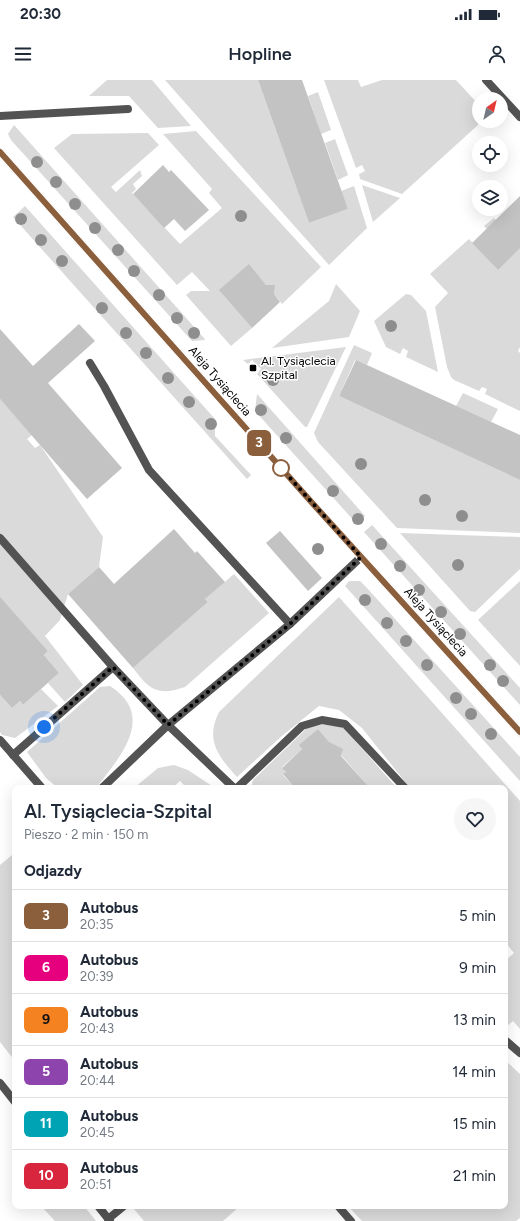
<!DOCTYPE html>
<html lang="pl">
<head>
<meta charset="utf-8">
<style>
	body { margin:0; font-family:Figtree,sans-serif; background:#f6f6f7; color:#1f2937; height:100vh; display:flex; flex-direction:column; font-size:15px; white-space:nowrap }
	* { box-sizing:border-box; margin:0 }
	p { font-size:13px; color:#747a83 }
	.icon { flex:none; width:22px; height:22px; fill:none; stroke:currentColor; stroke-width:2; stroke-linecap:round; stroke-linejoin:round }
	.map { position:relative; flex:1; overflow:hidden }
	.panel { position:absolute; left:12px; top:705px; width:496px; height:424px; display:flex; flex-direction:column; background:#fff; border-radius:8px; box-shadow:0 4px 16px #0002 }
	.panel>* { flex:none }
	.badge { padding:0 8px; border-radius:6px; font-size:14px; line-height:26px }
	.needle { width:26px; rotate:34deg }
	.buttons { position:absolute; left:472px; top:12px; display:grid; gap:8px }
	.buttons a { display:grid; place-items:center; width:36px; height:36px; border-radius:50%; background:#fff; box-shadow:0 4px 16px #0002; font-size:20px }
	.you { position:absolute; width:20px; height:20px; margin:-10px; border:3px solid #fff; border-radius:50%; background:#1a73e8; box-shadow:0 0 0 6px #1a73e833 }
	.map>.badge { position:absolute; translate:-50% -50%; box-shadow:0 0 0 2px #fff }
	h2 { padding:0 12px; font-size:15px; line-height:36px }
	.round { display:grid; place-items:center; flex:none; width:42px; height:42px; border-radius:21px; background:#f6f6f7 }
	.summary { display:flex; align-items:center; justify-content:space-between; height:68px; padding:0 12px }
	h1 { font-size:19px; font-weight:600; line-height:30px }
	ul { padding:0; list-style:none }
	li { display:flex; align-items:center; gap:12px; height:52px; padding:0 12px; border-top:1px solid #e0e1e3 }
	li div { flex:1 }
	li b { display:block; font-size:15px }
	li em { font-style:normal }
	li .badge { min-width:44px; font-weight:700; text-align:center }
	.status { display:flex; justify-content:space-between; align-items:center; height:28px; padding:0 20px; background:#fff; direction:ltr }
	.status svg { height:11px; fill:currentColor }
	header { display:flex; justify-content:space-between; align-items:center; height:52px; padding:0 12px; background:#fff; font-size:18px; font-weight:600 }
	.map>svg:first-child { display:block }
	.green { fill:#dadada }
	.building { fill:#c3c3c3 }
	.lines { fill:none; stroke-linecap:round; stroke-linejoin:round }
	.service { stroke:#535353; stroke-width:8 }
	.minor { stroke:#535353; stroke-width:8 }
	.tertiary { stroke:#535353; stroke-width:8 }
	.tree { fill:#8e8e8e }
	.line-casing { stroke:#fff; stroke-width:9 }
	.line { stroke:#8b5e3c; stroke-width:6 }
	.walk { stroke:#000; stroke-width:4; stroke-dasharray:0 7.2 }
	.poi-dot { fill:#000; stroke:#fff; stroke-width:1.5 }
	.stop-dot { fill:#fff; stroke:#8b5e3c; stroke-width:2 }
	.labels { text-anchor:middle; dominant-baseline:central; stroke-width:3; stroke-linejoin:round; paint-order:stroke }
	.poi-label { font-size:12px; fill:#000; stroke:#fff; text-anchor:start }
	.street-label { font-size:12px; fill:#000; stroke:#fff }
</style>
</head>
<body>
<div class="status"><b>20:30</b><svg viewBox="0 0 49 12"><path d="M0 12V9h3v3zM5 12V6h3v6zM10 12V3h3v9zM15 12V0h3v12zM26 1h20v11H26zM47 4h2v5h-2z"/></svg></div>
<header><svg class="icon" aria-label="menu" viewBox="0 0 24 24"><path d="M4 6h16M4 12h16M4 18h16"/></svg>Hopline<svg class="icon" aria-label="person" viewBox="0 0 24 24"><circle cx="12" cy="8" r="4"/><path d="M4 21q1-7 8-7t8 7"/></svg></header>
<div class="map">
<svg width="520" height="1141" viewBox="0 0 520 1141">
	<rect width="100%" height="100%" fill="#fff"/>
	<!-- green -->
	<g class="green">
		<path d="M107,0H152L191,46L158,48L129,16H89Z"/>
		<path d="M165,0H258L309,143L348,129L341,111L354,106L367,148L329,185Z"/>
		<path d="M324,0H358L361,7L382,0H456L479,25L478,45L402,114L360,99L359,94L365,91L362,85L356,88Z"/>
		<path d="M318,12L331,50L321,54L308,16Z"/>
		<path d="M14,45L204,258L205,260L192,261L11,60L8,54Z"/>
		<path d="M196,51L321,187L282,224L274,214V211L269,205H266L249,185L220,210L252,248L231,266L186,215L191,211H210L192,192L177,205L54,68L72,54L148,53L159,65L111,107L116,112L140,90L142,96L133,104L136,109L132,113L180,164L222,128L209,113L212,109L163,54Z"/>
		<path d="M335,59L348,95L338,100L325,63Z"/>
		<path d="M362,105L400,118L373,142Z"/>
		<path d="M25,126L215,339V356L251,395L247,399L13,137Z"/>
		<path d="M494,138L520,163V267L518,271L520,273V331L485,314L487,309L482,307L479,311L454,300L451,297L447,287L435,227L448,213L430,194L469,159L498,190L491,153L484,146Z"/>
		<path d="M336,204L360,231L349,257L272,268L329,221Z"/>
		<path d="M406,214L411,215L426,231L438,292L406,277L408,271L403,268L400,274L386,267L374,241Z"/>
		<path d="M354,265L372,273L367,285L355,280L339,316L520,400V453L397,448L318,362L314,353Z"/>
		<path d="M346,267L307,347H305L257,294L261,289L252,280L248,284L243,280Z"/>
		<path d="M463,313L498,329L491,342L456,326Z"/>
		<path d="M257,314L365,436L356,443L255,331Z"/>
		<path d="M0,319L32,355L27,359L35,368L40,365L103,457L99,487L68,514L60,540L45,556L83,605L65,622L48,603L59,593L44,575L48,571L0,518Z"/>
		<path d="M372,445L520,608V625L364,452Z"/>
		<path d="M400,453L520,457V489L475,532L470,531Z"/>
		<path d="M234,494L269,533L185,607C158,616 150,611 133,588L208,522L205,519Z"/>
		<path d="M349,501H360L367,508L520,677V701L345,506Z"/>
		<path d="M520,501V586L478,540Z"/>
		<path d="M339,517L520,721V949L513,941L505,948V881L514,873L505,862V708H410L362,648L339,630L319,626L283,655L237,697C218,676 205,660 219,632Z"/>
		<path d="M110,606C157,636 120,677 96,708H58L46,698L27,672L100,607Z"/>
		<path d="M41,609L58,626L15,658L2,655L0,652V615L12,628L20,621L23,625Z"/>
		<path d="M319,644L343,647L397,708H370L341,675L342,672L333,667L318,649L300,665L302,669L282,687L286,692L283,695L295,708L251,707L253,700L308,647Z"/>
		<path d="M174,685L188,690L215,708H187L180,701L172,708H134L158,688Z"/>
		<path d="M12,775L15,778V981L0,962V785Z"/>
		<path d="M505,980L520,994V1138L516,1141H362L348,1126H505Z"/>
		<path d="M41,1126H84L96,1141H55Z"/>
		<path d="M138,1126H240L223,1141H144L134,1129Z"/>
	</g>
	<!-- building -->
	<g class="building">
		<path d="M258,0H302L348,129L309,143Z"/>
		<path d="M163,85L169,92L171,90L209,130L185,151L174,139L164,148L133,114Z"/>
		<path d="M520,116V168L498,190L472,163Z"/>
		<path d="M249,184L266,205H275L274,214L280,222L252,248L219,210Z"/>
		<path d="M79,244L95,261L48,303L122,388L87,419L0,319V249L33,286Z"/>
		<path d="M356,280L520,355V400L339,316Z"/>
		<path d="M174,449L195,473L197,471L225,502L205,519L208,522L133,588L68,514L99,487L114,504Z"/>
		<path d="M280,451L322,498L308,511L266,463Z"/>
		<path d="M0,517L48,571L44,575L59,593L23,625L20,621L12,628L0,615Z"/>
		<path d="M318,649L329,662L343,669L341,676L370,708H295L283,694L286,692L282,688L302,669L299,665Z"/>
	</g>
	<g class="lines">
		<!-- service -->
		<g class="service">
			<path d="M0,36L128,29"/>
			<path d="M90,283L104,306L149,390L290,544"/>
			<path d="M0,458L113,587L168,645L102,708"/>
			<path d="M0,660L42,708"/>
			<path d="M13,675L113,587"/>
			<path d="M234,708L168,645L290,544L361,477"/>
			<path d="M237,708L302,646L322,640L345,644L405,708"/>
			<path d="M505,960L520,973"/>
			<path d="M338,1126L351,1141"/>
			<path d="M108,1139L124,1126"/>
		</g>
		<!-- minor -->
		<g class="minor">
			<path d="M486,0L520,37"/>
			<path d="M0,1003L15,1022"/>
			<path d="M98,1126L110,1141"/>
		</g>
		<!-- tertiary -->
		<path class="tertiary" d="M0,72L314,425L520,652"/>
	</g>
	<!-- trees -->
	<g class="tree">
		<circle cx="37" cy="82" r="6"/>
		<circle cx="56" cy="102" r="6"/>
		<circle cx="75" cy="124" r="6"/>
		<circle cx="241" cy="136" r="6"/>
		<circle cx="21" cy="139" r="6"/>
		<circle cx="95" cy="148" r="6"/>
		<circle cx="41" cy="160" r="6"/>
		<circle cx="118" cy="170" r="6"/>
		<circle cx="62" cy="181" r="6"/>
		<circle cx="134" cy="191" r="6"/>
		<circle cx="159" cy="215" r="6"/>
		<circle cx="102" cy="228" r="6"/>
		<circle cx="177" cy="238" r="6"/>
		<circle cx="391" cy="246" r="6"/>
		<circle cx="126" cy="253" r="6"/>
		<circle cx="194" cy="253" r="6"/>
		<circle cx="146" cy="273" r="6"/>
		<circle cx="168" cy="298" r="6"/>
		<circle cx="273" cy="300" r="6"/>
		<circle cx="189" cy="322" r="6"/>
		<circle cx="261" cy="330" r="6"/>
		<circle cx="211" cy="344" r="6"/>
		<circle cx="286" cy="358" r="6"/>
		<circle cx="361" cy="384" r="6"/>
		<circle cx="333" cy="411" r="6"/>
		<circle cx="425" cy="420" r="6"/>
		<circle cx="462" cy="436" r="6"/>
		<circle cx="358" cy="439" r="6"/>
		<circle cx="381" cy="464" r="6"/>
		<circle cx="318" cy="469" r="6"/>
		<circle cx="458" cy="485" r="6"/>
		<circle cx="400" cy="486" r="6"/>
		<circle cx="419" cy="510" r="6"/>
		<circle cx="365" cy="520" r="6"/>
		<circle cx="441" cy="532" r="6"/>
		<circle cx="387" cy="543" r="6"/>
		<circle cx="460" cy="554" r="6"/>
		<circle cx="406" cy="561" r="6"/>
		<circle cx="427" cy="585" r="6"/>
		<circle cx="490" cy="585" r="6"/>
		<circle cx="503" cy="601" r="6"/>
		<circle cx="456" cy="618" r="6"/>
		<circle cx="471" cy="634" r="6"/>
		<circle cx="491" cy="654" r="6"/>
	</g>
	<g class="lines">
		<!-- line casing -->
		<g class="line-casing">
			<path id="line" d="M0,72L314,425L520,652"/>
		</g>
		<!-- line -->
		<use href="#line" class="line"/>
		<!-- walk -->
		<path class="walk" d="M44,647L113,587L168,645L290,544L361,477L281,388"/>
	</g>
	<!-- markers -->
	<rect class="poi-dot" x="249" y="284" width="8" height="8" rx="2"/>
	<circle class="stop-dot" cx="281" cy="388" r="8"/>
	<g class="labels">
		<!-- poi labels -->
		<g class="poi-label">
			<text x="261" y="281">Al. Tysiąclecia<tspan x="261" dy="14">Szpital</tspan></text>
		</g>
		<!-- street labels -->
		<g class="street-label">
			<text transform="translate(220 301) rotate(49)">Aleja Tysiąclecia</text>
			<text transform="translate(436 542) rotate(48)">Aleja Tysiąclecia</text>
		</g>
	</g>
</svg>
<div class="buttons">
<a><svg class="needle" viewBox="-14 -14 28 28"><path d="M0-13l5 13h-10z" fill="#e53935"/><path d="M0 13l5-13h-10z" fill="#747a83"/></svg></a>
<a><svg class="icon" aria-label="locate" viewBox="0 0 24 24"><circle cx="12" cy="12" r="6"/><path d="M12 2v4M12 18v4M2 12h4M18 12h4"/></svg></a>
<a><svg class="icon" aria-label="layers" viewBox="0 0 24 24"><path d="M12 4l9 5-9 5-9-5zM3 14l9 5 9-5"/></svg></a>
</div>
<div class="you" style="left:44px;top:647px"></div>
<b class="badge" style="left:259px;top:363px;background:#8b5e3c;color:#fff">3</b>
<section class="panel">
<div class="summary"><div><h1>Al. Tysiąclecia-Szpital</h1><p>Pieszo · 2 min · 150 m</p></div><a class="round"><svg class="icon" aria-label="heart" viewBox="0 0 24 24"><path d="M12 20l-8-8c-3-5 5-10 8-4 3-6 11-1 8 4z"/></svg></a></div>
<h2>Odjazdy</h2>
<ul>
<li><span class="badge" style="background:#8b5e3c;color:#fff">3</span><div><b>Autobus</b><p>20:35</p></div><em>5 min</em></li>
<li><span class="badge" style="background:#e6007e;color:#fff">6</span><div><b>Autobus</b><p>20:39</p></div><em>9 min</em></li>
<li><span class="badge" style="background:#f58220;color:#111">9</span><div><b>Autobus</b><p>20:43</p></div><em>13 min</em></li>
<li><span class="badge" style="background:#8e44ad;color:#fff">5</span><div><b>Autobus</b><p>20:44</p></div><em>14 min</em></li>
<li><span class="badge" style="background:#00a3b4;color:#fff">11</span><div><b>Autobus</b><p>20:45</p></div><em>15 min</em></li>
<li><span class="badge" style="background:#d7263d;color:#fff">10</span><div><b>Autobus</b><p>20:51</p></div><em>21 min</em></li>
</ul>
</section>
</div>
</body>
</html>
